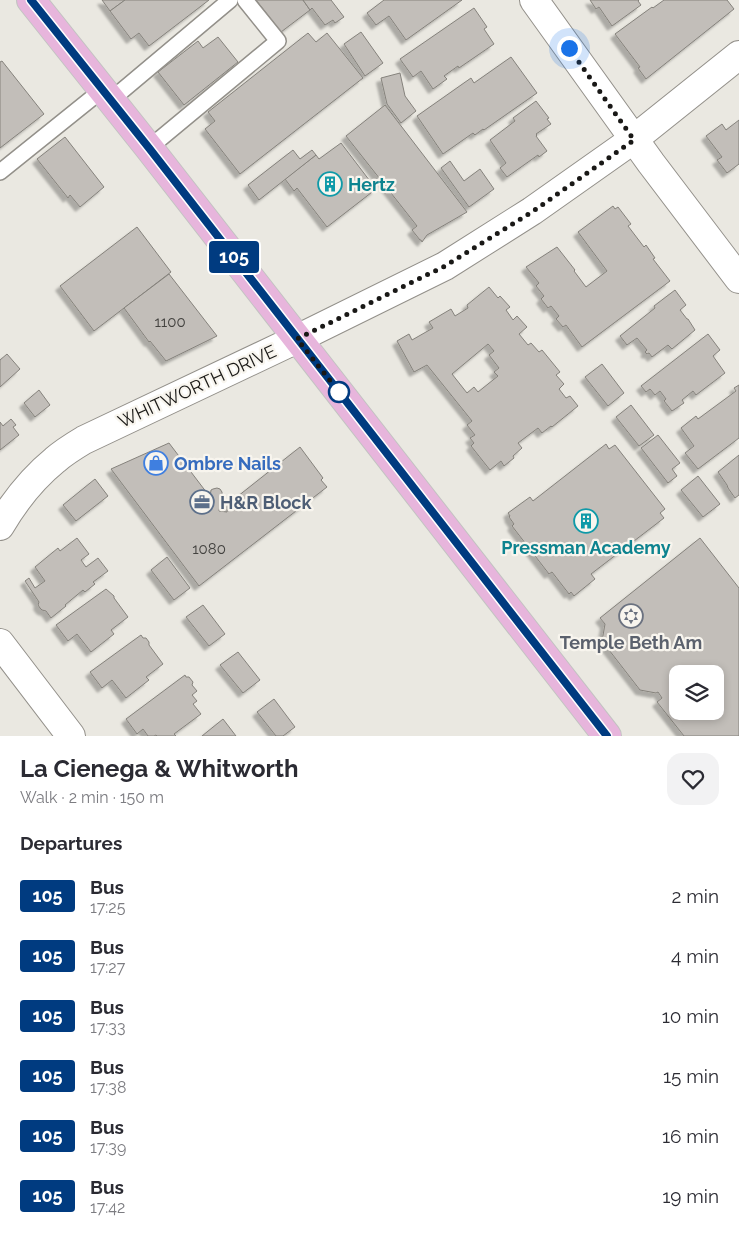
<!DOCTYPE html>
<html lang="en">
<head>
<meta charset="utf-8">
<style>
	body { margin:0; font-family:Raleway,sans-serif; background:#f2f2f3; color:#2b2b33; height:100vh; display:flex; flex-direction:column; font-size:19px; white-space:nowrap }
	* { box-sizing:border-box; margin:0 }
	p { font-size:16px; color:#7c7c81 }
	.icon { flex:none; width:28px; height:28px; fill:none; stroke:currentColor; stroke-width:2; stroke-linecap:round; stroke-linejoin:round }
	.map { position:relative; height:736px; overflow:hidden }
	.drawer { display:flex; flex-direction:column; background:#fff; flex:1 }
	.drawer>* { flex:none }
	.badge { padding:0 10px; border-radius:4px; font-size:18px; line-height:32px }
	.controls { position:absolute; left:669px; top:665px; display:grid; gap:10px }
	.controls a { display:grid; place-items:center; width:55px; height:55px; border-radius:10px; background:#fff; box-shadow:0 2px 8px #0003; font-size:25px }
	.you { position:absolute; width:25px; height:25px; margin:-12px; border:4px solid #fff; border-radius:50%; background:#1a73e8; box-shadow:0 0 0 8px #1a73e833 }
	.map>.badge { position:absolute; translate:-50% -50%; box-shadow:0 0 0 2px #fff }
	h2 { padding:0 20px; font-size:19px; line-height:45px }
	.round { display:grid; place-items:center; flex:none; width:52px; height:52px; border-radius:15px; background:#f2f2f3 }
	.head { display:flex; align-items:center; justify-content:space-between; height:85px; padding:0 20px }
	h1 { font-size:24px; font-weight:700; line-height:38px }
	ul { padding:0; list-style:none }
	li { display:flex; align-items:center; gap:15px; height:60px; padding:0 20px }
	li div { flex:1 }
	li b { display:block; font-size:19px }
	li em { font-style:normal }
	li .badge { min-width:55px; font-weight:700; text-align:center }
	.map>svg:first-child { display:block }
	.building { fill:#c2beb9; stroke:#85827c; fill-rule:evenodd; filter:url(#shadow) }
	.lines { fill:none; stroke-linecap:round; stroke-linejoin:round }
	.service-casing { stroke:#93908a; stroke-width:18 }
	.minor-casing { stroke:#93908a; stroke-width:30 }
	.tertiary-casing { stroke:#93908a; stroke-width:30 }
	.primary-casing { stroke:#c3c3c2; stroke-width:30 }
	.service { stroke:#fff; stroke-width:15 }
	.minor { stroke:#fff; stroke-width:28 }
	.tertiary { stroke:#fff; stroke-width:28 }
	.primary { stroke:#e7b5dc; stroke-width:28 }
	.line-casing { stroke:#fff; stroke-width:11 }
	.line { stroke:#003b80; stroke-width:8 }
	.walk { stroke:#191816; stroke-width:5; stroke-dasharray:0 9 }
	.stop-dot { fill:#fff; stroke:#003b80; stroke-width:2.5 }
	.labels { text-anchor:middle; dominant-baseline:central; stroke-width:4.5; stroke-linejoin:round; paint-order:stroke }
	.number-label { font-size:15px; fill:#43423f }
	.culture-label { font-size:18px; font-weight:bold; fill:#0d838f; stroke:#f8f5ee; text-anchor:start }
	.street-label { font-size:18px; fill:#191816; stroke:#f8f5ee }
	.shop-label { font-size:18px; font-weight:bold; fill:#366cbe; stroke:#f8f5ee; text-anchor:start }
	.service-label { font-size:18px; font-weight:bold; fill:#4e5e75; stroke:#f8f5ee; text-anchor:start }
	.worship-label { font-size:18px; font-weight:bold; fill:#5b616d; stroke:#f8f5ee }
</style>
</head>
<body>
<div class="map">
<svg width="739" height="736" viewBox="0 0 739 736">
	<defs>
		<filter id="shadow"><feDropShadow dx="-4.5" dy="4.5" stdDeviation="1" flood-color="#0004"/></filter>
	</defs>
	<rect width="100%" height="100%" fill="#eae8e1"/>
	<!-- building -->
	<g class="building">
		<path d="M102,0H125L110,11Z"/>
		<path d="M125,0H209L149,46L139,33L131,39L110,11Z"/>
		<path d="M256,0H303L310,10L281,32Z"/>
		<path d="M303,0H331L344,17L335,23L333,20L325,25L312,8L310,10Z"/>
		<path d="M384,0H462L406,40L389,16L376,25L367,13Z"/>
		<path d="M590,0H639L638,1L641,5L612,26L599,7L596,9Z"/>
		<path d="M664,0H727L734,9L646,79L638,68L640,67L615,34L652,7L653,8Z"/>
		<path d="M474,8L487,27L484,29L494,44L459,68L458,66L444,76L447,79L433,89L421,71L413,77L400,59Z"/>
		<path d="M361,32L383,63L365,76L344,44Z"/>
		<path d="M308,33L316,42L327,33L363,78L240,174L205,129L215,121L208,112Z"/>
		<path d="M218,37L238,62L184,105L158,72L198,41L203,48Z"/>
		<path d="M511,57L537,93L484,130L483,129L475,135L473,133L443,154L417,116L471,78L474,83Z"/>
		<path d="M2,61L44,114L0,148V62Z"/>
		<path d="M400,73L405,96L416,111L401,123L387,104L381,78Z"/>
		<path d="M536,101L549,118L547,119L551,124L536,134L537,135L536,136L547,151L539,157L538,155L507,177L500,168L506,163L490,140L515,121L513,118Z"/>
		<path d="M385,105L467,212L427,235L422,242L421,240H420L412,230L417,226L346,136Z"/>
		<path d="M739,120V164L727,173L717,160L722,157L706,136L722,124L726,130Z"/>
		<path d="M65,137L104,187L80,207L70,195L68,198L37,159Z"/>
		<path d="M341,143L376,189L327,227L297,188L294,191L285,179L316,155L319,159Z"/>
		<path d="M293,150L300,159L312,150L316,155L259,200L248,185Z"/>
		<path d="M450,161L464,181L480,169L494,189L469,207L441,168Z"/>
		<path d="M613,206L615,209L618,207L631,224L628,226L644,247L646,245L655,258L653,259L670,281L582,347L566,325L563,327L556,319L559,316L551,306L548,308L541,299L544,296L536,286L539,283L526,267L557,247L575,270L574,271L586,287L607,271L578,232Z"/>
		<path d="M137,227L171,272L94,331L60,286Z"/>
		<path d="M169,274L217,336L166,361L150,341L149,342L124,308Z"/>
		<path d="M489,287L498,298L500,296L510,307L506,310L513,320L517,316L527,327L519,334L528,345L531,343L539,352L542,350L560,372L556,375L564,384L559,389L566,398L570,396L578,406L552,427L551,426L542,433L538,428L518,443L522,448L513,456L514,458L504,466L501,461L490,470L471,446L474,443L470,438L475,435L467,425L472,421L427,365L414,372L397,341L409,334L412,340L433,328L429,322L451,309L455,316L468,308L467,305ZM488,344L494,351L489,355L499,368L494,372L498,376L478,392L474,387L467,393L452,374Z"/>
		<path d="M675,290L686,305L680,310L687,319H688L695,330L672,349L668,345L652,357L649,353L647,354L645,352L647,350L637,338L627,345L620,336L655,308L654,306Z"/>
		<path d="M708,334L720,350L713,356L725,373L696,395L693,391L682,400L684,403L672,411L664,401L666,399L660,391L655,395L650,389L646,392L641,386Z"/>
		<path d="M7,354L20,369L0,387V360Z"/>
		<path d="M602,364L624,393L608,406L585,377Z"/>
		<path d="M739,385V438L698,469L685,453L694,446L681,428L696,416L698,419L736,391L734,388Z"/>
		<path d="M39,390L50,405L35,417L24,403Z"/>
		<path d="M631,405L654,435L639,446L616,417Z"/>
		<path d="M11,419L16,425L13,427L19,435L0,450V422L3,426Z"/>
		<path d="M658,435L680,463L672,469L677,476L668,483L641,448Z"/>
		<path d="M169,443L210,497L211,490L213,489L217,488L220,489L222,492V495L219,511L227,512L228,504L300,447L323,478L321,480L327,487L199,586L111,469Z"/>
		<path d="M606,444L609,449L615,445L665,509L660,513L664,518L591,574L595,579L574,596L571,592L569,594L552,572L549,574L512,526L514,524L509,517L510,516L508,513L530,497L533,501Z"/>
		<path d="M739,455V495L735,498L728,488L727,485L718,472Z"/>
		<path d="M698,476L720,504L703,517L681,490Z"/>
		<path d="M95,479L108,496L76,521L63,505Z"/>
		<path d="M77,538L89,554L81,560L86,567L98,558L108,571L93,582L95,584L85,592L83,590L65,605L66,606L51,618L46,611L42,610L40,608L38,605L39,602L25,581L29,578L35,588L45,581L35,567L58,548L60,551Z"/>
		<path d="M700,538L739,588V736H684L657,702L662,698L658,692L656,693L640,690L602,641L605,624L600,618ZM678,674H715V711H678Z"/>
		<path d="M167,557L190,588L174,600L151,570Z"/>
		<path d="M106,589L114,596V598L128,617L111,630L114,634L91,652L77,634L68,641L56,625Z"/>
		<path d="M203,605L225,634L209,646L186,617Z"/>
		<path d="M141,635L143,638H146L149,642V645L163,664L146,677L149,680L126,698L112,680L102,688L90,672Z"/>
		<path d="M238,652L260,680L243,693L220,665Z"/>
		<path d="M185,675L186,677H189L193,682L192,685L197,691L192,695L197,701L193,704L201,714L174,734L176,736H157L156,735L154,736H148L143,729L137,734L126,719Z"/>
		<path d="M274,699L295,727L283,736H276L257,712Z"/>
		<path d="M223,719L236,736H202Z"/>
	</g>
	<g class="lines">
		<!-- service casing -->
		<g class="service-casing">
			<g id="service">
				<path d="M111,100L230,0"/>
				<path d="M149,148L278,41L245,0"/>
				<path d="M0,172L102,90"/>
			</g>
		</g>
		<!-- minor casing -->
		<g class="minor-casing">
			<g id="minor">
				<path d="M534,0L651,163L739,279"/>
				<path d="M0,526C14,502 33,478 55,460C64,452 74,446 84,440L297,339"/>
				<path d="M0,643L71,736"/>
			</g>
		</g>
		<!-- tertiary casing -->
		<g class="tertiary-casing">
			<path id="tertiary" d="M297,339L445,266L532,211L634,139L739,55"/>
		</g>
		<!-- primary casing -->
		<g class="primary-casing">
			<path id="primary" d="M31,0L149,148L607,736"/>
		</g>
		<!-- service -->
		<use href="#service" class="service"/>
		<!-- minor -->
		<use href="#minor" class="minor"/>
		<!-- tertiary -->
		<use href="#tertiary" class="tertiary"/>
		<!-- primary -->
		<use href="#primary" class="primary"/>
	</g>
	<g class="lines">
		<!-- line casing -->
		<g class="line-casing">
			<path id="line" d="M31,0L149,148L607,736"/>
		</g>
		<!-- line -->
		<use href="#line" class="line"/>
		<!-- walk -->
		<path class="walk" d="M339,392L340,393L297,339L445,266L532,212L634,140L569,48"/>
	</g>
	<!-- icons -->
	<defs>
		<g id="building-ring" transform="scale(1.25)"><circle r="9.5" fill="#f8f5ee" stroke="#0f9aa8" stroke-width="1.5"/><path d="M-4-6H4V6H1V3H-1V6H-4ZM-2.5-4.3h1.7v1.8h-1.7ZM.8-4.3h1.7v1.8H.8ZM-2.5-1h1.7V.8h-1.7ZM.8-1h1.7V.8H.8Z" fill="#0f9aa8"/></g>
		<g id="shop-ring" transform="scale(1.25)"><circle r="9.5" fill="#f8f5ee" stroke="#3f7fe0" stroke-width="1.5"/><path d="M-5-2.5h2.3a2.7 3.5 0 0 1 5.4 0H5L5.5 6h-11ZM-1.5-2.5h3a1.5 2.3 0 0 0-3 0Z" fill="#3f7fe0"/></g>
		<g id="office-ring" transform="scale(1.25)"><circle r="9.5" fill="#f8f5ee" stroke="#5c6f8a" stroke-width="1.5"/><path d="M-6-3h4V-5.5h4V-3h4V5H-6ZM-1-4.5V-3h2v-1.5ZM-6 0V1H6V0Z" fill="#5c6f8a"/></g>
		<g id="synagogue-ring" transform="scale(1.25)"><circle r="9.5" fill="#f8f5ee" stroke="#6b7280" stroke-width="1.5"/><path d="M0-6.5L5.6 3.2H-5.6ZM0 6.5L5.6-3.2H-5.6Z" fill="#6b7280"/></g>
	</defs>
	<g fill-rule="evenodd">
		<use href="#building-ring" x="330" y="184"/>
		<use href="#shop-ring" x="156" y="463"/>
		<use href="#office-ring" x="202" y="502"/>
		<use href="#building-ring" x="586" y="521"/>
		<use href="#synagogue-ring" x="631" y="616"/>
	</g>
	<!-- markers -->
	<circle class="stop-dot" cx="339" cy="392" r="10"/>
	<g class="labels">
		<!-- number labels -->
		<g class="number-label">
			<text x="170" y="322">1100</text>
			<text x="209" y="549">1080</text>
		</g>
		<!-- culture labels -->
		<g class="culture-label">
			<text x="348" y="184">Hertz</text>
			<text x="586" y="547" text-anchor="middle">Pressman Academy</text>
		</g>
		<!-- street labels -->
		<g class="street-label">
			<text transform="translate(197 386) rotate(-25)">WHITWORTH DRIVE</text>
		</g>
		<!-- shop labels -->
		<g class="shop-label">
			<text x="174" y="463">Ombre Nails</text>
		</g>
		<!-- service labels -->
		<g class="service-label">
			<text x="220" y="502">H&amp;R Block</text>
		</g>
		<!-- worship labels -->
		<g class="worship-label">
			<text x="631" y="642">Temple Beth Am</text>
		</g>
	</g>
</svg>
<div class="controls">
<a><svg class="icon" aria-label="layers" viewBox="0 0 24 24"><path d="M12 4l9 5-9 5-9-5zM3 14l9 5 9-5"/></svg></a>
</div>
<div class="you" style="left:569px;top:48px"></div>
<b class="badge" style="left:234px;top:257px;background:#003b80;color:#fff">105</b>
</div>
<section class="drawer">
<div class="head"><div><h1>La Cienega &amp; Whitworth</h1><p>Walk · 2 min · 150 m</p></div><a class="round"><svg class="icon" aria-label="heart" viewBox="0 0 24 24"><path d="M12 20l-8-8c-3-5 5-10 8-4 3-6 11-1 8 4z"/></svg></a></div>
<h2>Departures</h2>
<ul>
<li><span class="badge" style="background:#003b80;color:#fff">105</span><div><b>Bus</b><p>17:25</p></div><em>2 min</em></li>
<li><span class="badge" style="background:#003b80;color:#fff">105</span><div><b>Bus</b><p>17:27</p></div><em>4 min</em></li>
<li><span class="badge" style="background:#003b80;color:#fff">105</span><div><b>Bus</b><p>17:33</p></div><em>10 min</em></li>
<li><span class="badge" style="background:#003b80;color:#fff">105</span><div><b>Bus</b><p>17:38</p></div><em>15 min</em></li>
<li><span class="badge" style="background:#003b80;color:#fff">105</span><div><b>Bus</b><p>17:39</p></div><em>16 min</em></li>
<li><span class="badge" style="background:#003b80;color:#fff">105</span><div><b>Bus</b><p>17:42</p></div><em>19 min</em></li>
</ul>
</section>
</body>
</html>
